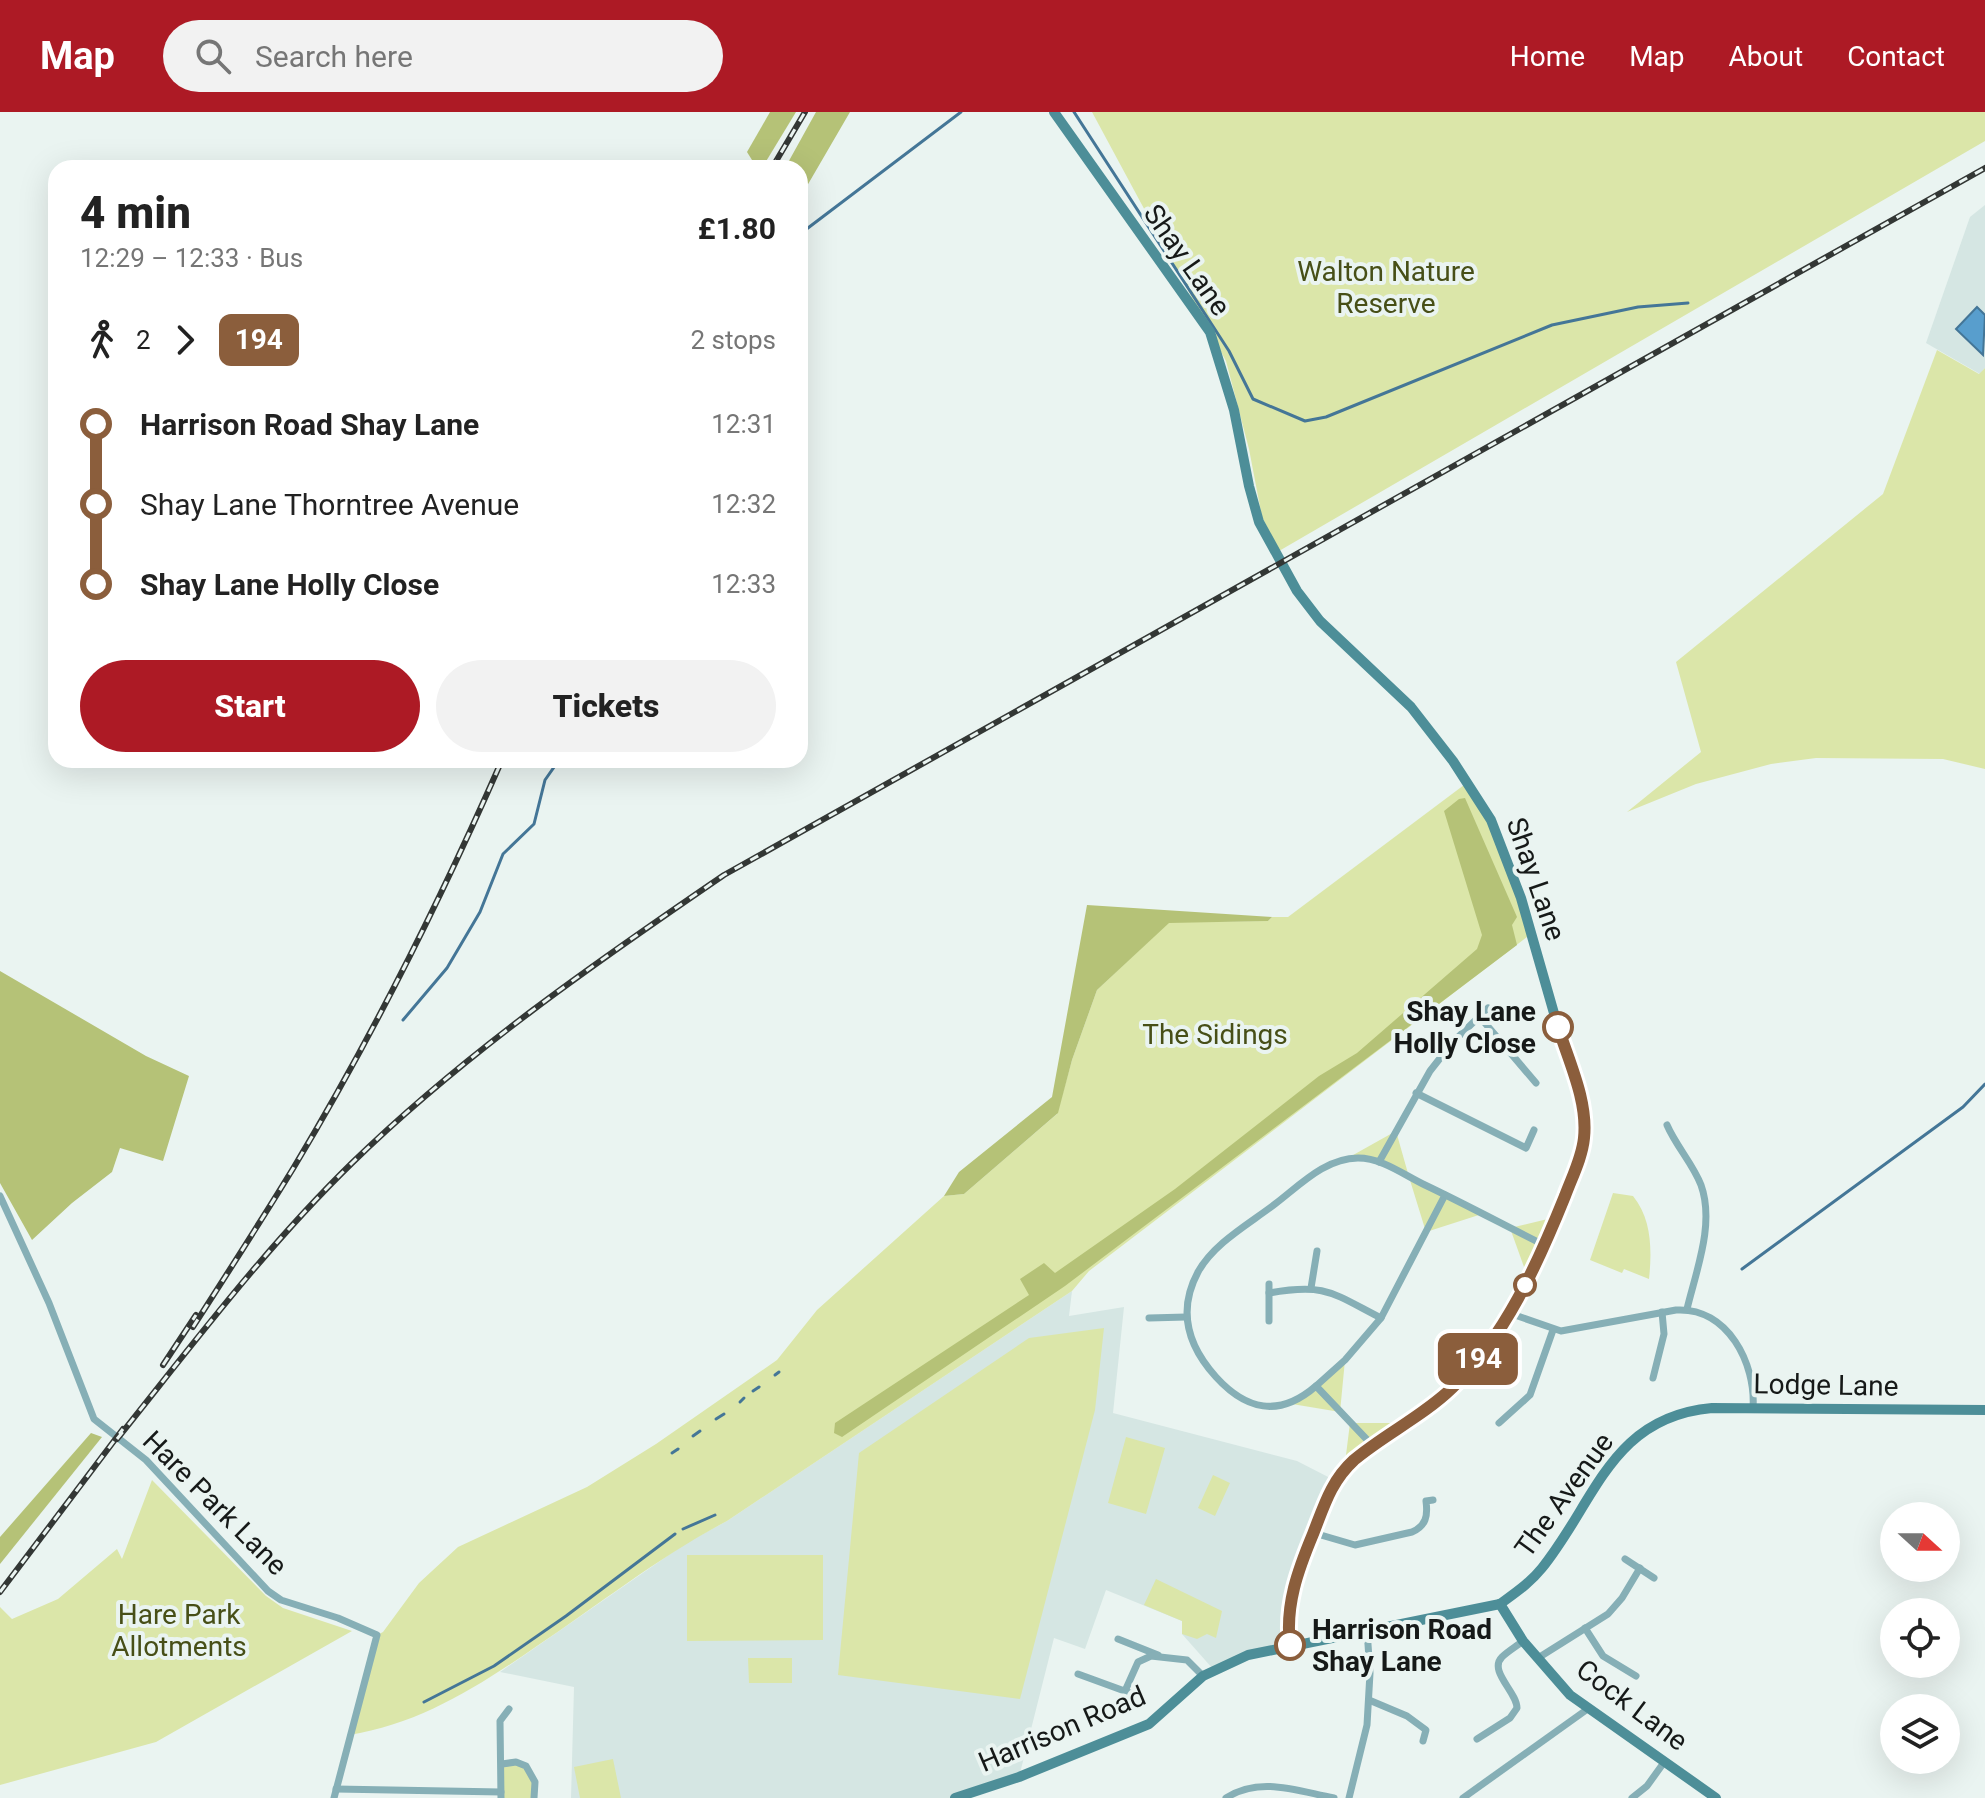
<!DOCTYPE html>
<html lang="en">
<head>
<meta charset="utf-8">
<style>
	body { margin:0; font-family:Roboto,sans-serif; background:#f2f2f2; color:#222; height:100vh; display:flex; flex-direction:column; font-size:30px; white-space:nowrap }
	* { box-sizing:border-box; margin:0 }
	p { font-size:26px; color:#767676 }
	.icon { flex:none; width:44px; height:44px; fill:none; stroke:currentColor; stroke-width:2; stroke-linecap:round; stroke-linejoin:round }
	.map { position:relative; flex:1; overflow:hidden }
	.drawer { position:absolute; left:48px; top:48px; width:760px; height:608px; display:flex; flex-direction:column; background:#fff; border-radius:24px; box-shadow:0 8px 32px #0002 }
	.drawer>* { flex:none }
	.badge { padding:0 16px; border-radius:12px; font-size:28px; line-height:52px }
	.needle { width:52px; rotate:111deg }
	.fabs { position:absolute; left:1880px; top:1390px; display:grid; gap:16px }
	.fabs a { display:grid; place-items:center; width:80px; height:80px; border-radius:50%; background:#fff; box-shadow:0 8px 32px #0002; font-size:40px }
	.map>.badge { position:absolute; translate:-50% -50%; box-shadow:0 0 0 4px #fff }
	.legs { display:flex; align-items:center; gap:12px; height:88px; padding:0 32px; font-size:26px }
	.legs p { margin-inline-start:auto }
	.overview { display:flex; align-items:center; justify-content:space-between; height:136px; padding:0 32px }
	h1 { font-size:44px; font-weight:800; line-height:60px }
	.cta { display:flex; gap:16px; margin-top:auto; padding:16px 32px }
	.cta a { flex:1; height:92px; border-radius:48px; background:#ad1a25; color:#fff; font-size:32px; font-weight:800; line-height:92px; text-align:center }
	.cta a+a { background:#f2f2f2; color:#222 }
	ul { padding:0 32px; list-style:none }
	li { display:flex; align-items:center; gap:28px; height:80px; font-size:30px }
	li i { display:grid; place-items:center; width:12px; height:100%; margin:0 10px; background:currentColor }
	li i::after { content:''; width:20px; height:20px; margin:-10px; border:6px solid; border-radius:50%; background:#fff }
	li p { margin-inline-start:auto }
	li:first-child i { background:linear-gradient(#0000 50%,currentColor 0) }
	li:last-child i { background:linear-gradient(currentColor 50%,#0000 0) }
	header { display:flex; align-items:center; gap:48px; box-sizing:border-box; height:112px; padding:0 40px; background:#ad1a25; color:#fff }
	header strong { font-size:38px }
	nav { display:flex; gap:44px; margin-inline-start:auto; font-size:28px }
	.search { width:560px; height:72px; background:#f2f2f2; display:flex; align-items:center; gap:20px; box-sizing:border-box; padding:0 28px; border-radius:44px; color:#767676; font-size:30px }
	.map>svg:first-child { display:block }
	.built { fill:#d5e6e3 }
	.green { fill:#dbe6a9 }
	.forest { fill:#b5c277 }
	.water { fill:#589ecd; stroke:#447697; stroke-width:2 }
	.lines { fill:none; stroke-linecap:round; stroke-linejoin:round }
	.stream { stroke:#447697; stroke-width:3 }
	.street { stroke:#86afb6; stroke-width:7 }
	.secondary { stroke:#4d8e98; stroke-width:10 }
	.rail-casing { stroke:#333735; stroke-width:6 }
	.rail { stroke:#eaf4f1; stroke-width:3; stroke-dasharray:9; stroke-linecap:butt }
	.line-1-casing { stroke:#fff; stroke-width:18 }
	.line-1 { stroke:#8b5e3c; stroke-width:12 }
	.stop-1-dot { fill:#fff; stroke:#8b5e3c; stroke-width:4 }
	.labels { text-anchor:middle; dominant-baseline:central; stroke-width:8; stroke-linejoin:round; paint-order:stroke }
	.street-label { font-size:28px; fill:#161918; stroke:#eaf4f1 }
	.park-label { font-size:28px; fill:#474f17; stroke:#eaf4f1 }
	.stop-label { font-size:28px; font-weight:bold; fill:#161918; stroke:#eaf4f1; text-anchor:end }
</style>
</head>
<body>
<header>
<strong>Map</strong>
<div class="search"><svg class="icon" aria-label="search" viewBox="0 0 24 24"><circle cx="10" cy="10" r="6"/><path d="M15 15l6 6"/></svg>Search here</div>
<nav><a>Home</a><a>Map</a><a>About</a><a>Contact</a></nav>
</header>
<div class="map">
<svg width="1985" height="1686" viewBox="0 0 1985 1686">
	<rect width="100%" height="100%" fill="#eaf4f1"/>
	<!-- built -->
	<g class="built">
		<path d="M1985,93V256L1980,262L1926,231L1970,105Z"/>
		<path d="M1072,1179L1069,1204L1124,1195L1113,1301L1297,1349L1336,1369L1299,1457L1290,1534L1213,1557L1182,1522V1509L1106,1478L1085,1537L1054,1526L1019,1665L955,1686H571L574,1575L500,1560L686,1431L727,1409Z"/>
	</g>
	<!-- green -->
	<g class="green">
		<path d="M1092,0H1985V29L1279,439L1262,405L1249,337L1226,249Z"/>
		<path d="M1937,238L1979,262L1985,256V657L1943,647L1816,646L1771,652L1696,672L1627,700L1701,640L1676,550L1883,382Z"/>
		<path d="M1468,670L1486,698L1531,822L1089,1159L1072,1179L727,1409C660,1444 600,1492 537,1534C479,1574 420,1612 349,1623L377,1523L383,1520L419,1471L458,1435L587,1375L656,1332L777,1248L817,1198L944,1084L964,1082L1057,1002L1072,948L1097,878L1169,810L1268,809L1272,805H1288Z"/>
		<path d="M1396,1019L1409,1065L1482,1102L1426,1120L1409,1065L1379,1050L1346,1047Z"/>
		<path d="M1613,1081L1633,1084C1652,1107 1652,1139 1649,1167L1624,1157L1622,1161L1590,1148Z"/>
		<path d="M1556,1105L1528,1166L1510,1116Z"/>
		<path d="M1104,1216L1095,1298L1020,1587L838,1563L859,1341L1029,1226Z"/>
		<path d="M1345,1248L1340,1300L1286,1291L1298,1287Z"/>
		<path d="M1350,1311H1406L1344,1359Z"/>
		<path d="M1126,1325L1165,1336L1146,1402L1108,1391Z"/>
		<path d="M1213,1363L1230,1371L1215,1404L1198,1396Z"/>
		<path d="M152,1368L266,1484L283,1496L352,1519L156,1630L0,1673V1495L12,1507L58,1487L117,1437L122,1447Z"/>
		<path d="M687,1443H823V1528L687,1529Z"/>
		<path d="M1156,1467L1222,1499L1216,1526L1207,1522L1197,1527L1182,1522V1509L1144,1493Z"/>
		<path d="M748,1546H792V1571H749Z"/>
		<path d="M613,1647L621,1686H580L574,1655Z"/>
		<path d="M516,1650L531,1660L534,1686H501L502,1652Z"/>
	</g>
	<!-- forest -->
	<g class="forest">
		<path d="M770,0H796L762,56H757L747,40Z"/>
		<path d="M816,0H850L800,86V56H785Z"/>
		<path d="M1465,686L1517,805L1512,813L1517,833L1065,1174L842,1325L834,1321L835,1311L1029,1183L1020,1167L1044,1151L1055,1161L1175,1077L1319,964L1357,941L1477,837L1482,823L1444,699L1459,687Z"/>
		<path d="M1087,793L1272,805L1268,809L1169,811L1097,878L1072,948L1058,1001L964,1082L944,1084L959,1060L1052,985Z"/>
		<path d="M0,859L146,944L189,964L163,1049L120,1036L112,1060L72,1091L32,1128L0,1071Z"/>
		<path d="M91,1321L102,1325L0,1452V1425Z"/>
	</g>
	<!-- water -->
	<path class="water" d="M1977,195L1985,203L1983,243L1956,217Z"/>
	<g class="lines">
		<!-- stream -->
		<g class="stream">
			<path d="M1074,0L1229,239L1253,287L1305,309L1326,305L1552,213L1638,195L1688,191"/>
			<path d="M800,122L961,0"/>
			<path d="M403,908L447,856L480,800L503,742L534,712L545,668L559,648"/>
			<path d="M1742,1157L1963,995L1985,972"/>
			<path d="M775,1263L779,1260"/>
			<path d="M753,1279L759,1275"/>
			<path d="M740,1290L744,1286"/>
			<path d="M716,1307L724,1302"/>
			<path d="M693,1324L700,1319"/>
			<path d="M672,1341L678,1337"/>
			<path d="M683,1417L715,1403"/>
			<path d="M424,1590L494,1554L566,1504L675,1422"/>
		</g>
		<!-- street -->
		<g class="street">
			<path d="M1479,904L1536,971"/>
			<path d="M1416,981L1526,1036L1534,1018"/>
			<path d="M1667,1013C1676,1034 1693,1052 1701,1073C1715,1112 1696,1159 1687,1197"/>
			<path d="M1379,1050L1430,959L1452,931L1488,896"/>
			<path d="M0,1084L49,1191L94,1307L146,1348L268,1479L281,1488L338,1506L377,1523L334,1686"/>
			<path d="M1269,1172V1209"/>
			<path d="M1311,1176L1317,1139"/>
			<path d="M1269,1181C1326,1171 1332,1181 1381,1206"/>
			<path d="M1509,1201L1561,1219L1676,1198C1728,1195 1756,1252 1753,1296"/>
			<path d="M1149,1206L1186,1205"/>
			<path d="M1653,1266L1664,1222L1662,1200"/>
			<path d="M1316,1274L1345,1248L1381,1206L1445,1083"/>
			<path d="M1499,1311L1530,1283L1553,1218"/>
			<path d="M1373,1334L1316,1274C1279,1306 1246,1298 1216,1265C1188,1234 1177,1199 1198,1160C1214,1131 1249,1112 1275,1092C1299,1074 1325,1046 1358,1046C1382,1046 1404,1063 1425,1073C1465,1092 1504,1113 1544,1133"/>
			<path d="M1314,1421L1355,1433L1412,1420C1426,1414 1428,1404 1426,1389L1433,1388"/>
			<path d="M1625,1447L1654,1466"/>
			<path d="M1585,1516L1603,1544L1636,1564"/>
			<path d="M1118,1527L1158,1543"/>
			<path d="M1538,1546L1608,1502L1622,1486L1640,1456"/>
			<path d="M1078,1562L1141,1585"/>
			<path d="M1125,1579L1138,1550L1151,1544L1187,1548L1203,1564"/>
			<path d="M1369,1588L1407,1604L1426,1618L1423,1629"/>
			<path d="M1477,1627L1510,1606L1517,1596C1517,1580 1488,1559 1502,1545C1508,1539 1517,1534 1523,1529"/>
			<path d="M502,1652L516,1650L526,1654L535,1670L534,1686"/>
			<path d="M336,1677L501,1680"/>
			<path d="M501,1686L500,1609L509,1597"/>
			<path d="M1226,1686C1260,1664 1297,1679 1334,1686"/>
			<path d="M1349,1686L1367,1613L1370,1561L1367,1518"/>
			<path d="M1463,1686L1589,1596"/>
			<path d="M1632,1686L1647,1674L1665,1649"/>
		</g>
		<!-- secondary -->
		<g class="secondary">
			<path d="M1054,0L1210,220L1234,298L1249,374L1259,410L1297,479L1320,509L1411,595L1453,649L1491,708L1521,786L1584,1006C1584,1078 1504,1225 1453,1276C1423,1304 1385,1321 1355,1348C1332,1369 1325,1394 1313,1422C1298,1458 1286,1493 1290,1534"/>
			<path d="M1500,1492C1515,1481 1530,1471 1542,1456C1596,1389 1611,1305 1712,1296L1985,1298"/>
			<path d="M1500,1492L1523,1529L1570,1583L1716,1686"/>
			<path d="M955,1686L1019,1665L1149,1612L1203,1564L1248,1543L1500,1492"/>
		</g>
		<!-- rail casing -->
		<g class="rail-casing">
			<g id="rail">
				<path d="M772,56L805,0"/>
				<path d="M193,1215C227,1162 261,1109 294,1055C372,925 441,787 502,648"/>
				<path d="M163,1253L196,1203"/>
				<path d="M117,1327C193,1232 265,1136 352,1051C465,941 595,851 724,763L1985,56"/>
				<path d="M0,1480L123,1317"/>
			</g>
		</g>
		<!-- rail -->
		<use href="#rail" class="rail"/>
	</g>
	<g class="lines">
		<!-- line-1 casing -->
		<g class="line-1-casing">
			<path id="line-1" d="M1290,1533C1285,1493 1298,1458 1313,1422C1324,1394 1331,1369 1354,1348C1385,1322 1423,1304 1452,1276C1505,1225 1538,1151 1565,1084C1572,1065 1582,1046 1584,1026C1588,989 1569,950 1558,915"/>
		</g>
		<!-- line-1 -->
		<use href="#line-1" class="line-1"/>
	</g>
	<!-- markers -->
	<g class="stop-1-dot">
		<circle cx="1558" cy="915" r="14"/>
		<circle cx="1525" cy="1173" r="10"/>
		<circle cx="1290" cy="1533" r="14"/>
	</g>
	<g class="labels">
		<!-- street labels -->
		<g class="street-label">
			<text transform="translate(1187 148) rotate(55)">Shay Lane</text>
			<text transform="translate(1536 767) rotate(71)">Shay Lane</text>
			<text transform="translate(1826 1273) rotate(1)">Lodge Lane</text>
			<text transform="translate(1564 1383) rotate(-54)">The Avenue</text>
			<text transform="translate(215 1391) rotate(45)">Hare Park Lane</text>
			<text transform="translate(1632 1593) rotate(37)">Cock Lane</text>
			<text transform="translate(1062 1617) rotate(-23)">Harrison Road</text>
		</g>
		<!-- park labels -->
		<g class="park-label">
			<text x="1386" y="159">Walton Nature<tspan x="1386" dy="32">Reserve</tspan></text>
			<text x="1215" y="922">The Sidings</text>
			<text x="179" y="1502">Hare Park<tspan x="179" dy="32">Allotments</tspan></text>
		</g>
		<!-- stop labels -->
		<g class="stop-label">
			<text x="1536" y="899">Shay Lane<tspan x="1536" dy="32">Holly Close</tspan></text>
			<text x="1312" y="1517" text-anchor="start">Harrison Road<tspan x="1312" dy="32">Shay Lane</tspan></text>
		</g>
	</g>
</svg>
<div class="fabs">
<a><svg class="needle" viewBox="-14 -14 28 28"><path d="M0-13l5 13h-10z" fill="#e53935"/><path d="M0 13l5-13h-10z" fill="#767676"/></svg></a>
<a><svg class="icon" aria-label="locate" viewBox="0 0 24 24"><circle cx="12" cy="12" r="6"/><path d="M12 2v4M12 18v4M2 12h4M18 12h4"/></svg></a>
<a><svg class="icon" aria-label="layers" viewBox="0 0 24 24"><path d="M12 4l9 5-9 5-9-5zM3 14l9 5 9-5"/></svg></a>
</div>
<b class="badge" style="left:1478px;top:1247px;background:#8b5e3c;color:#fff">194</b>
<section class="drawer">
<div class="overview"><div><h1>4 min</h1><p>12:29 – 12:33 · Bus</p></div><b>£1.80</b></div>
<div class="legs"><svg class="icon" aria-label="walk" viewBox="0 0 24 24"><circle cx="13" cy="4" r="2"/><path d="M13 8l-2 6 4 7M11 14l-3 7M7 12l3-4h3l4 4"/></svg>2<svg class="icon" aria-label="forward" viewBox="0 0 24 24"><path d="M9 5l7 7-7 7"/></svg><b class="badge" style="background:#8b5e3c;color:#fff">194</b><p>2 stops</p></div>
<ul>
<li><i style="color:#8b5e3c"></i><b>Harrison Road Shay Lane</b><p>12:31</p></li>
<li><i style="color:#8b5e3c"></i><span>Shay Lane Thorntree Avenue</span><p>12:32</p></li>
<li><i style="color:#8b5e3c"></i><b>Shay Lane Holly Close</b><p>12:33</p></li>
</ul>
<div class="cta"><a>Start</a><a>Tickets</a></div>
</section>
</div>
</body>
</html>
